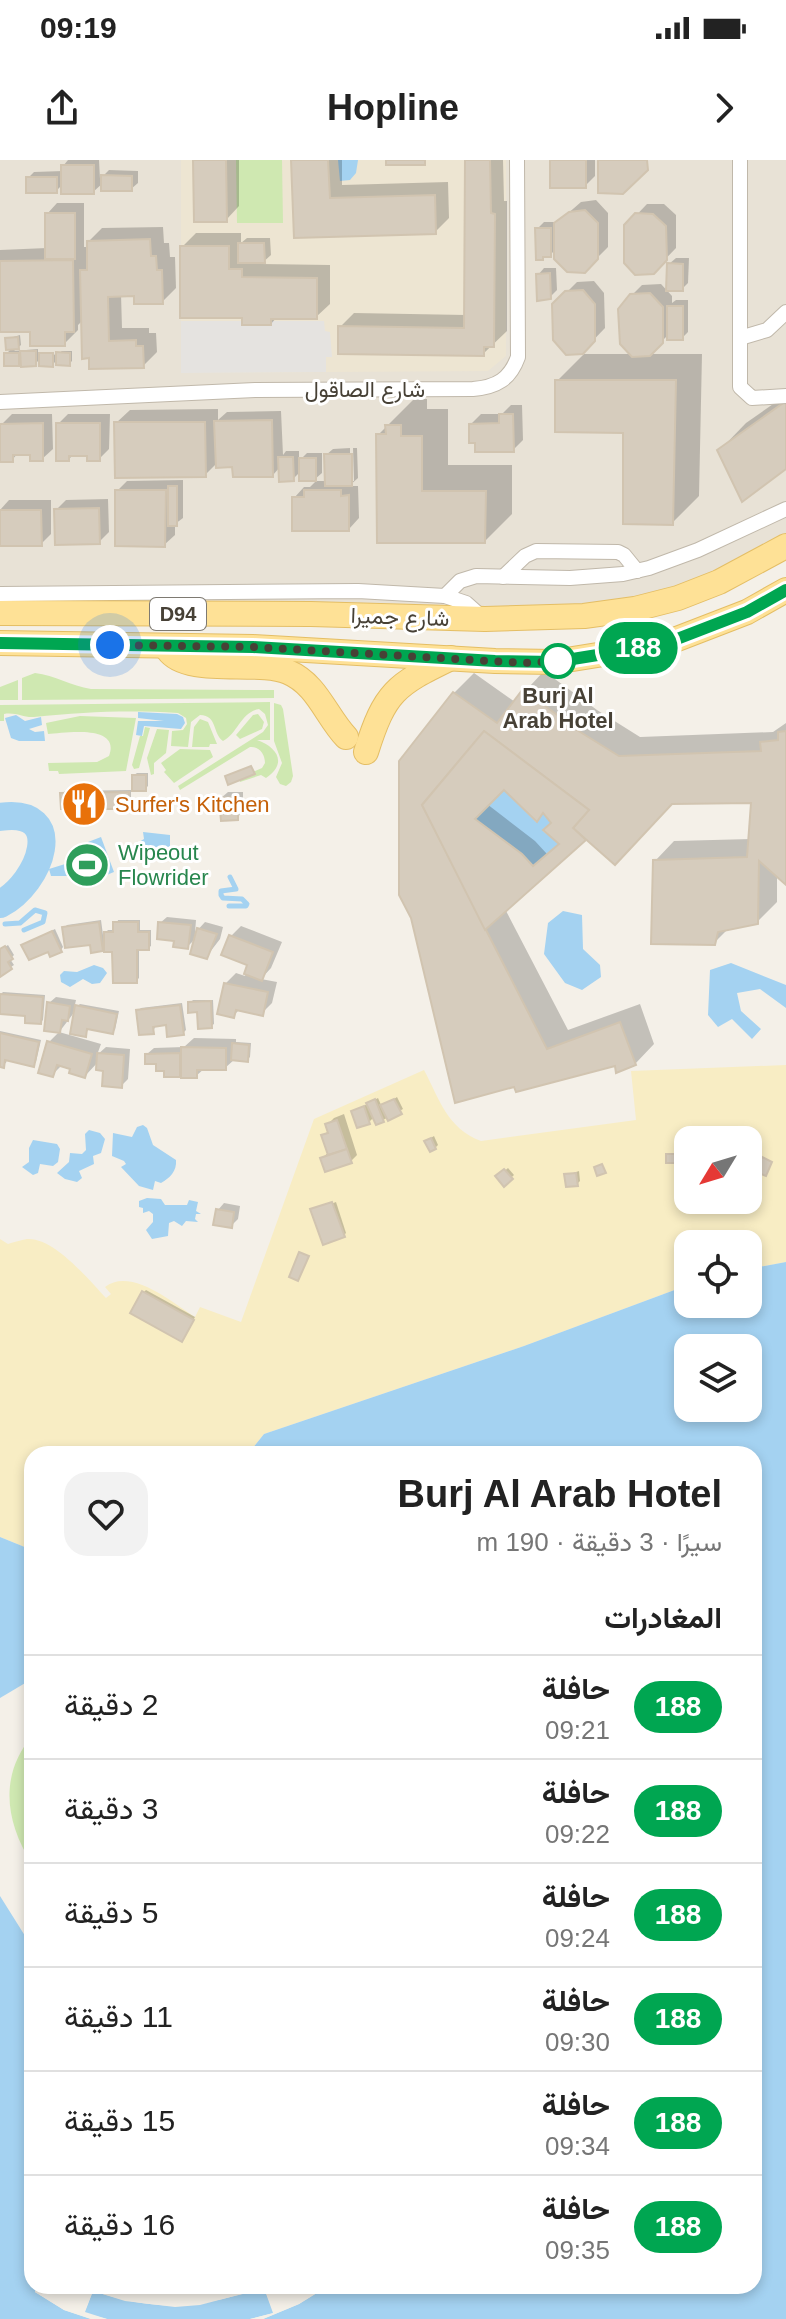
<!DOCTYPE html>
<html lang="ar">
<head>
<meta charset="utf-8">
<style>
	body { margin:0; font-family:Helvetica,Vazirmatn,sans-serif; background:#f2f2f2; color:#222; direction:rtl; height:100vh; display:flex; flex-direction:column; font-size:30px; white-space:nowrap }
	* { box-sizing:border-box; margin:0 }
	p { font-size:26px; color:#767676 }
	.icon { flex:none; width:44px; height:44px; fill:none; stroke:currentColor; stroke-width:2; stroke-linecap:round; stroke-linejoin:round }
	.map { position:relative; flex:1; overflow:hidden; direction:ltr }
	.sheet { position:absolute; left:24px; top:1286px; width:738px; height:848px; display:flex; flex-direction:column; background:#fff; border-radius:24px; box-shadow:0 4px 12px #0003; direction:rtl }
	.sheet>* { flex:none }
	.badge { padding:0 16px; border-radius:26px; font-size:28px; line-height:52px }
	.needle { width:52px; rotate:232deg }
	.controls { position:absolute; left:674px; top:966px; display:grid; gap:16px }
	.controls a { display:grid; place-items:center; width:88px; height:88px; border-radius:16px; background:#fff; box-shadow:0 4px 12px #0003; font-size:40px }
	.you { position:absolute; width:40px; height:40px; margin:-20px; border:6px solid #fff; border-radius:50%; background:#1a73e8; box-shadow:0 0 0 12px #1a73e833 }
	.map>.badge { position:absolute; translate:-50% -50%; box-shadow:0 0 0 4px #fff }
	h2 { padding:0 40px; font-size:30px; line-height:72px }
	.round { display:grid; place-items:center; flex:none; width:84px; height:84px; border-radius:24px; background:#f2f2f2 }
	.headline { display:flex; align-items:center; justify-content:space-between; height:136px; padding:0 40px }
	h1 { font-size:38px; font-weight:600; line-height:60px }
	ul { padding:0; list-style:none }
	li { display:flex; align-items:center; gap:24px; height:104px; padding:0 40px; border-top:2px solid #e0e0e0 }
	li div { flex:1 }
	li b { display:block; font-size:30px }
	li em { font-style:normal }
	li .badge { min-width:88px; font-weight:700; text-align:center }
	.status { display:flex; justify-content:space-between; align-items:center; height:56px; padding:0 40px; background:#fff; direction:ltr }
	.status svg { height:22px; fill:currentColor }
	header { display:flex; justify-content:space-between; align-items:center; height:104px; padding:0 40px; background:#fff; font-size:36px; font-weight:600 }
	.map>svg:first-child { display:block }
	.residential { fill:#e8e2d6 }
	.education { fill:#ede5d2 }
	.green { fill:#cfe8b1 }
	.sand { fill:#f8edc4; fill-rule:evenodd }
	.parking { fill:#e5e3e0 }
	.water { fill:#a4d2f1; fill-rule:evenodd }
	.pier { fill:#f4f0e8 }
	.shadow { fill:#0003; fill-rule:evenodd }
	.lines { fill:none; stroke-linecap:round; stroke-linejoin:round }
	.stream { stroke:#a4d2f1; stroke-width:5 }
	.river { stroke:#a4d2f1; stroke-width:28 }
	.building { fill:#d6ccbd; stroke:#d1c4b0; stroke-width:2; fill-rule:evenodd }
	.street-casing { stroke:#c0b8aa; stroke-width:16 }
	.primary-casing { stroke:#e4be65; stroke-width:26 }
	.street { stroke:#fff; stroke-width:14 }
	.primary { stroke:#fee196; stroke-width:24 }
	.line-casing { stroke:#fff; stroke-width:18 }
	.line { stroke:#00a651; stroke-width:12 }
	.walk { stroke:#474136; stroke-width:8; stroke-dasharray:0 14.4 }
	.stop-dot { fill:#fff; stroke:#00a651; stroke-width:4 }
	.labels { text-anchor:middle; dominant-baseline:central; stroke-width:6; stroke-linejoin:round; paint-order:stroke }
	.shield { fill:#fff; stroke:#7e7a72; stroke-width:2 }
	.shield-label { font-size:20px; font-weight:bold; fill:#474136 }
	.street-label { font-size:22px; fill:#474136; stroke:#fff }
	.stop-label { font-size:22px; font-weight:bold; fill:#474136; stroke:#fff }
	.food-label { font-size:22px; fill:#c56008; stroke:#fff; text-anchor:start }
	.leisure-label { font-size:22px; fill:#27864d; stroke:#fff; text-anchor:start }
</style>
</head>
<body>
<div class="status"><b>09:19</b><svg viewBox="0 0 49 12"><path d="M0 12V9h3v3zM5 12V6h3v6zM10 12V3h3v9zM15 12V0h3v12zM26 1h20v11H26zM47 4h2v5h-2z"/></svg></div>
<header><svg class="icon" aria-label="forward" viewBox="0 0 24 24"><path d="M9 5l7 7-7 7"/></svg>Hopline<svg class="icon" aria-label="share" viewBox="0 0 24 24"><path d="M12 15V3M7 8l5-5 5 5M5 13v7h14v-7"/></svg></header>
<div class="map">
<svg width="786" height="2159" viewBox="0 0 786 2159">
	<rect width="100%" height="100%" fill="#f4f0e8"/>
	<!-- residential -->
	<path class="residential" d="M0,0H786V389L633,454L0,456Z"/>
	<!-- education -->
	<path class="education" d="M181,0H506V196L488,211L181,213Z"/>
	<!-- green -->
	<g class="green">
		<path d="M236,0H282L283,63H237Z"/>
		<path d="M35,513C55,515 71,526 91,529L274,530V538L22,540V518Z"/>
		<path d="M18,520V540H0V527Z"/>
		<path d="M270,542V580H257C277,587 288,603 266,618L261,615L240,622L239,618L262,608L265,603C265,594 259,586 250,587L180,630L178,626L263,572L268,565L265,554L259,549C241,552 238,573 223,581C212,573 218,556 200,555L191,562L188,587L171,586L172,571L183,570L187,564L186,558L178,553C127,550 84,552 34,557C24,558 16,552 4,554V561H0V545Z"/>
		<path d="M274,543L281,545L283,549L293,616L291,622L286,626L280,624L276,617L282,603L274,581Z"/>
		<path d="M258,554L264,562L262,569L240,579L236,575L253,555Z"/>
		<path d="M80,556L136,558L126,611L59,614L58,611H49L48,603L97,602L109,596C121,564 65,573 48,574L46,563Z"/>
		<path d="M200,559L208,562L217,584H210L209,587H192L194,567Z"/>
		<path d="M145,567L150,568L139,608L134,609L132,605L140,576H143Z"/>
		<path d="M157,569L169,570L166,593L154,603V614L151,615L147,598Z"/>
		<path d="M180,589L210,590L213,597L174,623L164,612L166,610L161,603Z"/>
		<path d="M32,1576V1657L29,1659L32,1675V1704C4,1660 0,1614 32,1576Z"/>
	</g>
	<!-- sand -->
	<path class="sand" d="M786,905V1102L748,1109V1084H688V1125L524,1186L264,1274L248,1294H32V1390L0,1377V1079L8,1084C14,1082 21,1080 27,1079C54,1077 89,1120 106,1138L111,1134L105,1127C131,1107 173,1143 195,1157L200,1147L241,1162L314,959L424,910C440,940 447,968 481,981L636,960L631,911ZM688,980H748V1040H688Z"/>
	<!-- parking -->
	<path class="parking" d="M181,161H324L325,171L330,172L332,197H326V212L181,213Z"/>
	<!-- water -->
	<g class="water">
		<path d="M338,0H358L356,13L350,20L340,21Z"/>
		<path d="M138,552L177,554L183,557L185,563L181,569L144,566L142,576L136,575L138,561H164L138,558Z"/>
		<path d="M16,555L25,561L41,557L42,565L29,569L35,572L44,571L45,581H19L11,578L5,558Z"/>
		<path d="M504,630L536,662L543,653L551,663L543,671L559,684L533,706L522,694L475,659Z"/>
		<path d="M143,672L170,675V699L132,693L131,687L144,679Z"/>
		<path d="M101,677L114,712L79,726L76,716H51L49,709L78,700L75,687Z"/>
		<path d="M563,751L582,755L583,789L600,805L601,817L582,830L565,823L544,794L548,763Z"/>
		<path d="M731,803L786,825V848L760,829L737,833L741,851L761,869L752,879L732,859L718,867L708,855L710,810Z"/>
		<path d="M94,805L103,808L107,813L100,823L92,824L83,819L70,827L61,822L60,815L64,811L77,812Z"/>
		<path d="M143,965L147,968L153,985L176,1000C177,1011 170,1018 161,1023L155,1021L153,1030L139,1026L121,1007L126,1004L124,1001L112,996L113,973L132,977L137,967Z"/>
		<path d="M89,970L100,973L105,979L101,993L93,996L94,1004L79,1011L82,1018L77,1022L65,1019L57,1013L69,1002L70,993L82,994L86,990L85,974Z"/>
		<path d="M33,980L57,984L60,989L58,1002L53,1006L40,1004L38,1013L33,1015L22,1007L29,1002V988Z"/>
		<path d="M147,1038L161,1039L165,1045H187L189,1040L198,1042L196,1051L201,1054H196L195,1059L198,1062L186,1061L182,1066L174,1061L169,1063L168,1076L152,1079L146,1070L153,1062V1054L149,1051L143,1053V1048L139,1047V1041Z"/>
		<path d="M786,1102V2159H263L299,2144L328,2126H754V1294H248L264,1274L524,1186L688,1125V1144H748V1109ZM688,1188H748V1248H688Z"/>
		<path d="M0,1377L32,1390V1519L0,1538Z"/>
		<path d="M0,1736L32,1787V2126H37L35,2132L64,2150L91,2159H0Z"/>
		<path d="M264,2128L274,2153L250,2159H107L84,2153L93,2131C162,2153 196,2148 264,2128Z"/>
	</g>
	<!-- pier -->
	<path class="pier" d="M37,2126H41L40,2131L66,2147L80,2151L93,2127L126,2137L175,2143L199,2141L258,2126H268L277,2149L321,2126H328L299,2144L263,2159H250L273,2153L264,2128L200,2145L175,2147L125,2141L93,2131L85,2152L107,2159H91L64,2150L35,2132Z"/>
	<!-- shadow -->
	<g class="shadow">
		<path d="M68,0H99L100,19L109,10L138,11V23L131,29L103,23L93,32L63,24L56,31L28,18L34,12L63,11V6Z"/>
		<path d="M195,0H239V46L226,60Z"/>
		<path d="M293,0H342V25L448,22L449,58L435,72L296,76Z"/>
		<path d="M467,0H503L504,41H507V171L483,194L340,167L354,153L466,155Z"/>
		<path d="M552,0H595V16L585,26Z"/>
		<path d="M596,40L608,53V87L584,111L556,89L550,95L537,69L544,62H558L581,42Z"/>
		<path d="M57,43H84V87H89V81L102,68L163,67L164,83H169L170,97H175L176,128L162,142L136,134H121L122,168H149V173H156L157,192L143,206L91,196L83,160L78,165V170L64,184L32,170H0V90L47,88V54Z"/>
		<path d="M647,44H664L676,55V88L653,112L626,66Z"/>
		<path d="M196,73H241V83L247,78H270L271,95L261,104L330,105V144L316,157H277L271,164L244,156L182,87Z"/>
		<path d="M676,98H689L688,123L682,129L669,104Z"/>
		<path d="M544,108H556L557,130L550,137L538,115Z"/>
		<path d="M594,121L604,133L605,168L582,192L554,145L577,122Z"/>
		<path d="M661,124L672,136V143L676,140H688V172L682,178L669,174L649,194H702L699,336L672,363L625,271L557,221L584,194H632V135L642,125Z"/>
		<path d="M20,175L21,185L14,191L38,189V197L41,194L63,195L61,191H72V201L69,204L58,199L52,205L41,198L35,204L23,199L18,204L6,194L12,188L7,179Z"/>
		<path d="M786,235V306L719,291L746,263Z"/>
		<path d="M414,239H427V249H448V305H512V354L485,381H379L378,275Z"/>
		<path d="M511,245H522L523,280L513,290L471,264L481,254H502Z"/>
		<path d="M218,249V260L227,252L281,251L283,295L286,291H299V301L307,293H322V313L315,319L301,311L293,319L280,307L273,315L218,302L205,315L116,263L130,250Z"/>
		<path d="M12,254H52L53,289L42,299L32,293H18L12,300L2,264Z"/>
		<path d="M68,254H110L109,289L99,299L89,294H74L68,300L58,264Z"/>
		<path d="M350,288V321H354L353,288H357L358,318L349,326H358L359,358L349,369L294,338L304,327H310L316,321H327L326,295L333,289Z"/>
		<path d="M183,320V358L175,364V375L164,385L117,331L127,321Z"/>
		<path d="M108,339L109,372L99,382L56,350L66,340Z"/>
		<path d="M9,340H51V374L41,384H0V350Z"/>
		<path d="M544,511L597,550L640,577L773,572L786,563V722L777,715V742L757,762L730,767L714,783L655,701L674,681L751,679L753,641L672,642L586,677L505,749L568,870L640,844L654,884L635,904H617L515,925L456,941L454,533L474,513L515,542ZM504,627L544,652L553,663L561,683L547,694L535,681L487,644Z"/>
		<path d="M137,613H148V626L145,629L134,615Z"/>
		<path d="M131,630V644L128,647L62,634L65,631Z"/>
		<path d="M228,632H243V651L237,658L221,638Z"/>
		<path d="M167,757L196,760L195,773L205,762L223,767L220,779L207,796L196,778L187,787L160,763Z"/>
		<path d="M101,760L103,775L108,770H115L118,760H140V770H151V786L148,788H139V818L136,821L114,790L92,791L91,783L64,768L67,765Z"/>
		<path d="M241,766L282,782L271,808L261,819L277,822L272,843L262,853L240,849L233,856L225,824L236,813L245,816L250,804L231,776Z"/>
		<path d="M55,769L63,787L61,790L24,785Z"/>
		<path d="M8,785L14,795L10,799L14,805L0,814V790Z"/>
		<path d="M3,832L45,835L43,860L41,862L27,854L0,852V835Z"/>
		<path d="M56,837L76,840L74,849L80,844L119,851L115,870L112,872L89,868L85,875L72,873V875L76,850L60,871L49,843Z"/>
		<path d="M193,840H213L214,864L211,866L190,843Z"/>
		<path d="M182,843L186,870L183,873L168,863L156,865L153,872L138,851L141,848Z"/>
		<path d="M0,871L41,880L36,902L33,905L7,899L6,903L0,905Z"/>
		<path d="M59,872L101,884L97,895L106,887L130,889L128,919L121,926L99,901L85,916L62,905L52,915L49,882Z"/>
		<path d="M194,878L236,879V882L251,883L250,897L247,900L235,899L225,908H205L196,916L183,911L179,915L147,894L154,888L184,887Z"/>
		<path d="M397,937L403,949L383,960L374,957L369,962L353,952L378,938L382,947Z"/>
		<path d="M344,954L357,995L351,1001L322,998L329,992L323,976L329,970L328,964L334,958Z"/>
		<path d="M434,976L438,985L435,988L426,981Z"/>
		<path d="M508,1008L514,1015L504,1024L498,1017Z"/>
		<path d="M579,1011L580,1021L577,1024L567,1015Z"/>
		<path d="M336,1042L346,1073L344,1075L313,1051Z"/>
		<path d="M224,1043L240,1046L238,1059L231,1066L218,1050Z"/>
		<path d="M146,1130L195,1157L184,1177L144,1132Z"/>
	</g>
	<g class="lines">
		<!-- stream -->
		<g class="stream">
			<path d="M229,746H246L247,744L242,739L223,738L221,735V731L236,729L230,717"/>
			<path d="M5,764L20,763L35,750L45,753L43,762L24,770"/>
		</g>
		<!-- river -->
		<path class="river" d="M0,657C68,647 41,723 0,744"/>
	</g>
	<!-- building -->
	<g class="building">
		<path d="M193,0H226L227,62H194Z"/>
		<path d="M291,0H328L330,38L435,35L436,74L294,78Z"/>
		<rect x="386" y="0" width="39" height="5"/>
		<path d="M465,0H490L491,53L495,54L494,187H484V196L338,194V166L464,168Z"/>
		<rect x="550" y="0" width="36" height="28"/>
		<path d="M598,0H647L648,10L623,34L598,33Z"/>
		<rect x="61" y="5" width="33" height="29"/>
		<path d="M101,15L132,16V31H101Z"/>
		<rect x="26" y="17" width="31" height="16"/>
		<path d="M585,50L598,63V99L585,113L567,112L554,99V63L569,52Z"/>
		<rect x="45" y="53" width="30" height="46"/>
		<path d="M635,53L653,54L666,66L667,100L654,114L635,115L624,103V65Z"/>
		<path d="M535,68H551V97H543V100H536Z"/>
		<path d="M150,79L151,96H156L157,110H162L163,144H134V136L108,137L109,181L136,180V186H143L144,208L89,209V198L82,199L80,110H87V81Z"/>
		<path d="M238,83H264L265,103H238Z"/>
		<path d="M180,86H229V109H242V117L317,118V159H271V165H242V158H180Z"/>
		<path d="M73,100L74,172H65V186H30V172H0V101Z"/>
		<path d="M667,103L683,104V131H666Z"/>
		<path d="M550,113L551,139L537,141L536,114Z"/>
		<path d="M583,130L595,144V181L583,194L566,195L553,180L552,144L565,131Z"/>
		<path d="M650,133L663,147V183L650,196L632,197L620,184L618,149L630,134Z"/>
		<rect x="667" y="146" width="16" height="34"/>
		<path d="M18,177L19,189L6,190L5,178Z"/>
		<path d="M20,191H36V206L21,207Z"/>
		<path d="M56,192L70,193V206L56,205Z"/>
		<rect x="4" y="193" width="15" height="13"/>
		<path d="M39,193H53V207L39,206Z"/>
		<path d="M555,220H676L673,365L623,364V273L555,272Z"/>
		<path d="M786,241V309L742,342L717,290Z"/>
		<path d="M499,254H513L514,292H475V283H469V264L499,263Z"/>
		<path d="M272,260L273,317H233L232,307L216,308L214,261Z"/>
		<path d="M114,262H205L206,317L115,318Z"/>
		<path d="M43,263V301H30V295H13V302H0V264Z"/>
		<path d="M56,263H100V301H87V296H69V301H56Z"/>
		<path d="M385,265H401V276H422V331H486L485,383H377L376,274H386Z"/>
		<path d="M324,294H352V326H325Z"/>
		<path d="M278,297H293L294,321L279,322Z"/>
		<rect x="299" y="298" width="17" height="23"/>
		<rect x="168" y="326" width="9" height="40"/>
		<path d="M115,330H166L165,387L115,386Z"/>
		<path d="M304,330H341V336L349,335V371H292V337H304Z"/>
		<path d="M99,348L100,384L55,385L54,349Z"/>
		<path d="M0,350H41L42,386H0Z"/>
		<path d="M523,529L577,570L619,596L761,591L760,582L778,580V572L786,571V725L759,701L758,764L718,772L715,785L651,784L653,700L747,697L751,643L672,644L615,705L573,668L589,650L484,571L422,645L547,889L620,862L636,905L616,913L615,906L516,932L514,927L455,943L411,758L399,735V601L453,532L497,563Z"/>
		<path d="M484,571L589,650L573,668L586,680L485,770L422,645ZM504,630L537,662L543,653L551,663L543,670L559,684L533,706L522,694L475,659Z"/>
		<path d="M251,606L255,614L228,625L225,616Z"/>
		<rect x="132" y="615" width="14" height="16"/>
		<path d="M129,632V649H61L60,633Z"/>
		<path d="M238,637V660L221,661L219,638Z"/>
		<path d="M99,762L103,791L91,793L90,785L65,788L62,767Z"/>
		<path d="M113,762H138V772H149V790H137V823H113L112,792H104V772H113Z"/>
		<path d="M158,762L191,765L188,789L173,787L174,781L157,779Z"/>
		<path d="M197,768L217,774L207,799L190,794Z"/>
		<path d="M52,771L62,792L50,797L48,792L29,800L21,785Z"/>
		<path d="M229,775L273,792L262,821L244,814L247,805L221,795Z"/>
		<path d="M5,786L13,799L8,802L12,809L0,817V789Z"/>
		<path d="M224,823L268,832L263,856L236,850L234,858L217,854Z"/>
		<path d="M0,834L43,837L41,864L25,863V856L0,854Z"/>
		<path d="M211,841L212,868L198,869L197,852L188,853V842Z"/>
		<path d="M47,842L70,846L68,861L62,860L60,873L44,871Z"/>
		<path d="M75,845L117,854L113,874L87,869L86,877L70,874Z"/>
		<path d="M180,845L184,875L167,877L166,865L153,867L154,874L139,875L136,850Z"/>
		<path d="M0,873L39,882L34,907L5,900L4,908L0,907Z"/>
		<path d="M47,881L92,894L85,918L69,913L70,909L57,905L53,917L38,913Z"/>
		<path d="M232,883L249,885L248,902L231,900Z"/>
		<path d="M181,887L226,888V910H197V918H181Z"/>
		<path d="M97,893L124,895L122,928L102,926L103,911L96,910Z"/>
		<path d="M180,893V917H164V911H156V904H145V894Z"/>
		<path d="M375,939L384,962L376,965L366,943Z"/>
		<path d="M394,939L402,954L388,961L380,945Z"/>
		<path d="M364,946L370,964L357,968L351,951Z"/>
		<path d="M337,960L347,989L328,995L321,975L328,973L325,964Z"/>
		<path d="M431,978L436,989L430,992L424,981Z"/>
		<path d="M347,989L352,1003L325,1012L320,998Z"/>
		<rect x="666" y="994" width="11" height="9"/>
		<path d="M762,997L772,1002L766,1016L756,1012Z"/>
		<path d="M602,1004L606,1013L597,1016L594,1007Z"/>
		<path d="M504,1009L513,1019L504,1027L495,1016Z"/>
		<path d="M576,1013L578,1026L566,1027L564,1014Z"/>
		<path d="M332,1042L345,1077L323,1085L310,1049Z"/>
		<path d="M216,1049L234,1052L232,1068L213,1065Z"/>
		<path d="M299,1092L309,1096L298,1121L289,1117Z"/>
		<path d="M142,1131L194,1160L182,1182L130,1153Z"/>
	</g>
	<g class="lines">
		<!-- street casing -->
		<g class="street-casing">
			<g id="street">
				<path d="M740,0V227L752,238L786,236"/>
				<path d="M740,178L767,170L786,152"/>
				<path d="M0,242L255,230L473,229C497,227 510,219 518,197L517,0"/>
				<path d="M503,417L525,396L536,391L618,392L624,395L637,411"/>
				<path d="M0,434L358,431L445,436L466,443L484,459"/>
				<path d="M445,436L460,421L476,416L570,418L623,414L649,408L698,390L786,349"/>
			</g>
		</g>
		<!-- primary casing -->
		<g class="primary-casing">
			<g id="primary">
				<path d="M0,453L311,454L485,459L584,456L635,449L678,438L719,422L786,386"/>
				<path d="M0,483L253,487L495,501L554,502L641,488L677,479L747,452L786,430"/>
				<path d="M168,490C187,517 258,499 288,512C317,524 326,556 346,577"/>
				<path d="M366,592C385,532 395,525 451,498"/>
			</g>
		</g>
		<!-- street -->
		<use href="#street" class="street"/>
		<!-- primary -->
		<use href="#primary" class="primary"/>
	</g>
	<g class="lines">
		<!-- line casing -->
		<g class="line-casing">
			<path id="line" d="M0,483L253,487L495,501L554,502L641,488L677,479L747,452L786,430"/>
		</g>
		<!-- line -->
		<use href="#line" class="line"/>
		<!-- walk -->
		<path class="walk" d="M110,485L253,487L524,503L558,501"/>
	</g>
	<!-- icons -->
	<defs>
		<g id="restaurant-disc" transform="scale(2.3)"><circle r="9.5" fill="#e8710a" stroke="#fff"/><path d="M-5-6h1v4h1v-4h1v4h1v-4h1v5L-1.5 .5V6h-2V.5L-5-1ZM5-6V6H3V1.5H1.5Q1.5-4 5-6Z" fill="#fff"/></g>
		<g id="stadium-disc" transform="scale(2.3)"><circle r="9.5" fill="#2e9e5b" stroke="#fff"/><path d="M0-5a6.5 5 0 1 0 0 10a6.5 5 0 1 0 0-10ZM-3.5-1.8h7v3.6h-7Z" fill="#fff"/></g>
	</defs>
	<g fill-rule="evenodd">
		<use href="#restaurant-disc" x="84" y="644"/>
		<use href="#stadium-disc" x="87" y="705"/>
	</g>
	<!-- markers -->
	<circle class="stop-dot" cx="558" cy="501" r="16"/>
	<g class="labels">
		<!-- shield labels -->
		<rect class="shield" x="150" y="438" width="56" height="32" rx="6"/>
		<g class="shield-label">
			<text x="178" y="454">D94</text>
		</g>
		<!-- street labels -->
		<g class="street-label">
			<text x="365" y="229">شارع الصاقول</text>
			<text transform="translate(400 457) rotate(2)">شارع جميرا</text>
		</g>
		<!-- stop labels -->
		<g class="stop-label">
			<text x="558" y="535">Burj Al<tspan x="558" dy="25">Arab Hotel</tspan></text>
		</g>
		<!-- food labels -->
		<g class="food-label">
			<text x="115" y="644">Surfer's Kitchen</text>
		</g>
		<!-- leisure labels -->
		<g class="leisure-label">
			<text x="118" y="692">Wipeout<tspan x="118" dy="25">Flowrider</tspan></text>
		</g>
	</g>
</svg>
<div class="controls">
<a><svg class="needle" viewBox="-14 -14 28 28"><path d="M0-13l5 13h-10z" fill="#e53935"/><path d="M0 13l5-13h-10z" fill="#767676"/></svg></a>
<a><svg class="icon" aria-label="locate" viewBox="0 0 24 24"><circle cx="12" cy="12" r="6"/><path d="M12 2v4M12 18v4M2 12h4M18 12h4"/></svg></a>
<a><svg class="icon" aria-label="layers" viewBox="0 0 24 24"><path d="M12 4l9 5-9 5-9-5zM3 14l9 5 9-5"/></svg></a>
</div>
<div class="you" style="left:110px;top:485px"></div>
<b class="badge" style="left:638px;top:488px;background:#00a651;color:#fff">188</b>
<section class="sheet">
<div class="headline"><div><h1>Burj Al Arab Hotel</h1><p>سيرًا · 3 دقيقة · 190 m</p></div><a class="round"><svg class="icon" aria-label="heart" viewBox="0 0 24 24"><path d="M12 20l-8-8c-3-5 5-10 8-4 3-6 11-1 8 4z"/></svg></a></div>
<h2>المغادرات</h2>
<ul>
<li><span class="badge" style="background:#00a651;color:#fff">188</span><div><b>حافلة</b><p>09:21</p></div><em>2 دقيقة</em></li>
<li><span class="badge" style="background:#00a651;color:#fff">188</span><div><b>حافلة</b><p>09:22</p></div><em>3 دقيقة</em></li>
<li><span class="badge" style="background:#00a651;color:#fff">188</span><div><b>حافلة</b><p>09:24</p></div><em>5 دقيقة</em></li>
<li><span class="badge" style="background:#00a651;color:#fff">188</span><div><b>حافلة</b><p>09:30</p></div><em>11 دقيقة</em></li>
<li><span class="badge" style="background:#00a651;color:#fff">188</span><div><b>حافلة</b><p>09:34</p></div><em>15 دقيقة</em></li>
<li><span class="badge" style="background:#00a651;color:#fff">188</span><div><b>حافلة</b><p>09:35</p></div><em>16 دقيقة</em></li>
</ul>
</section>
</div>
</body>
</html>
